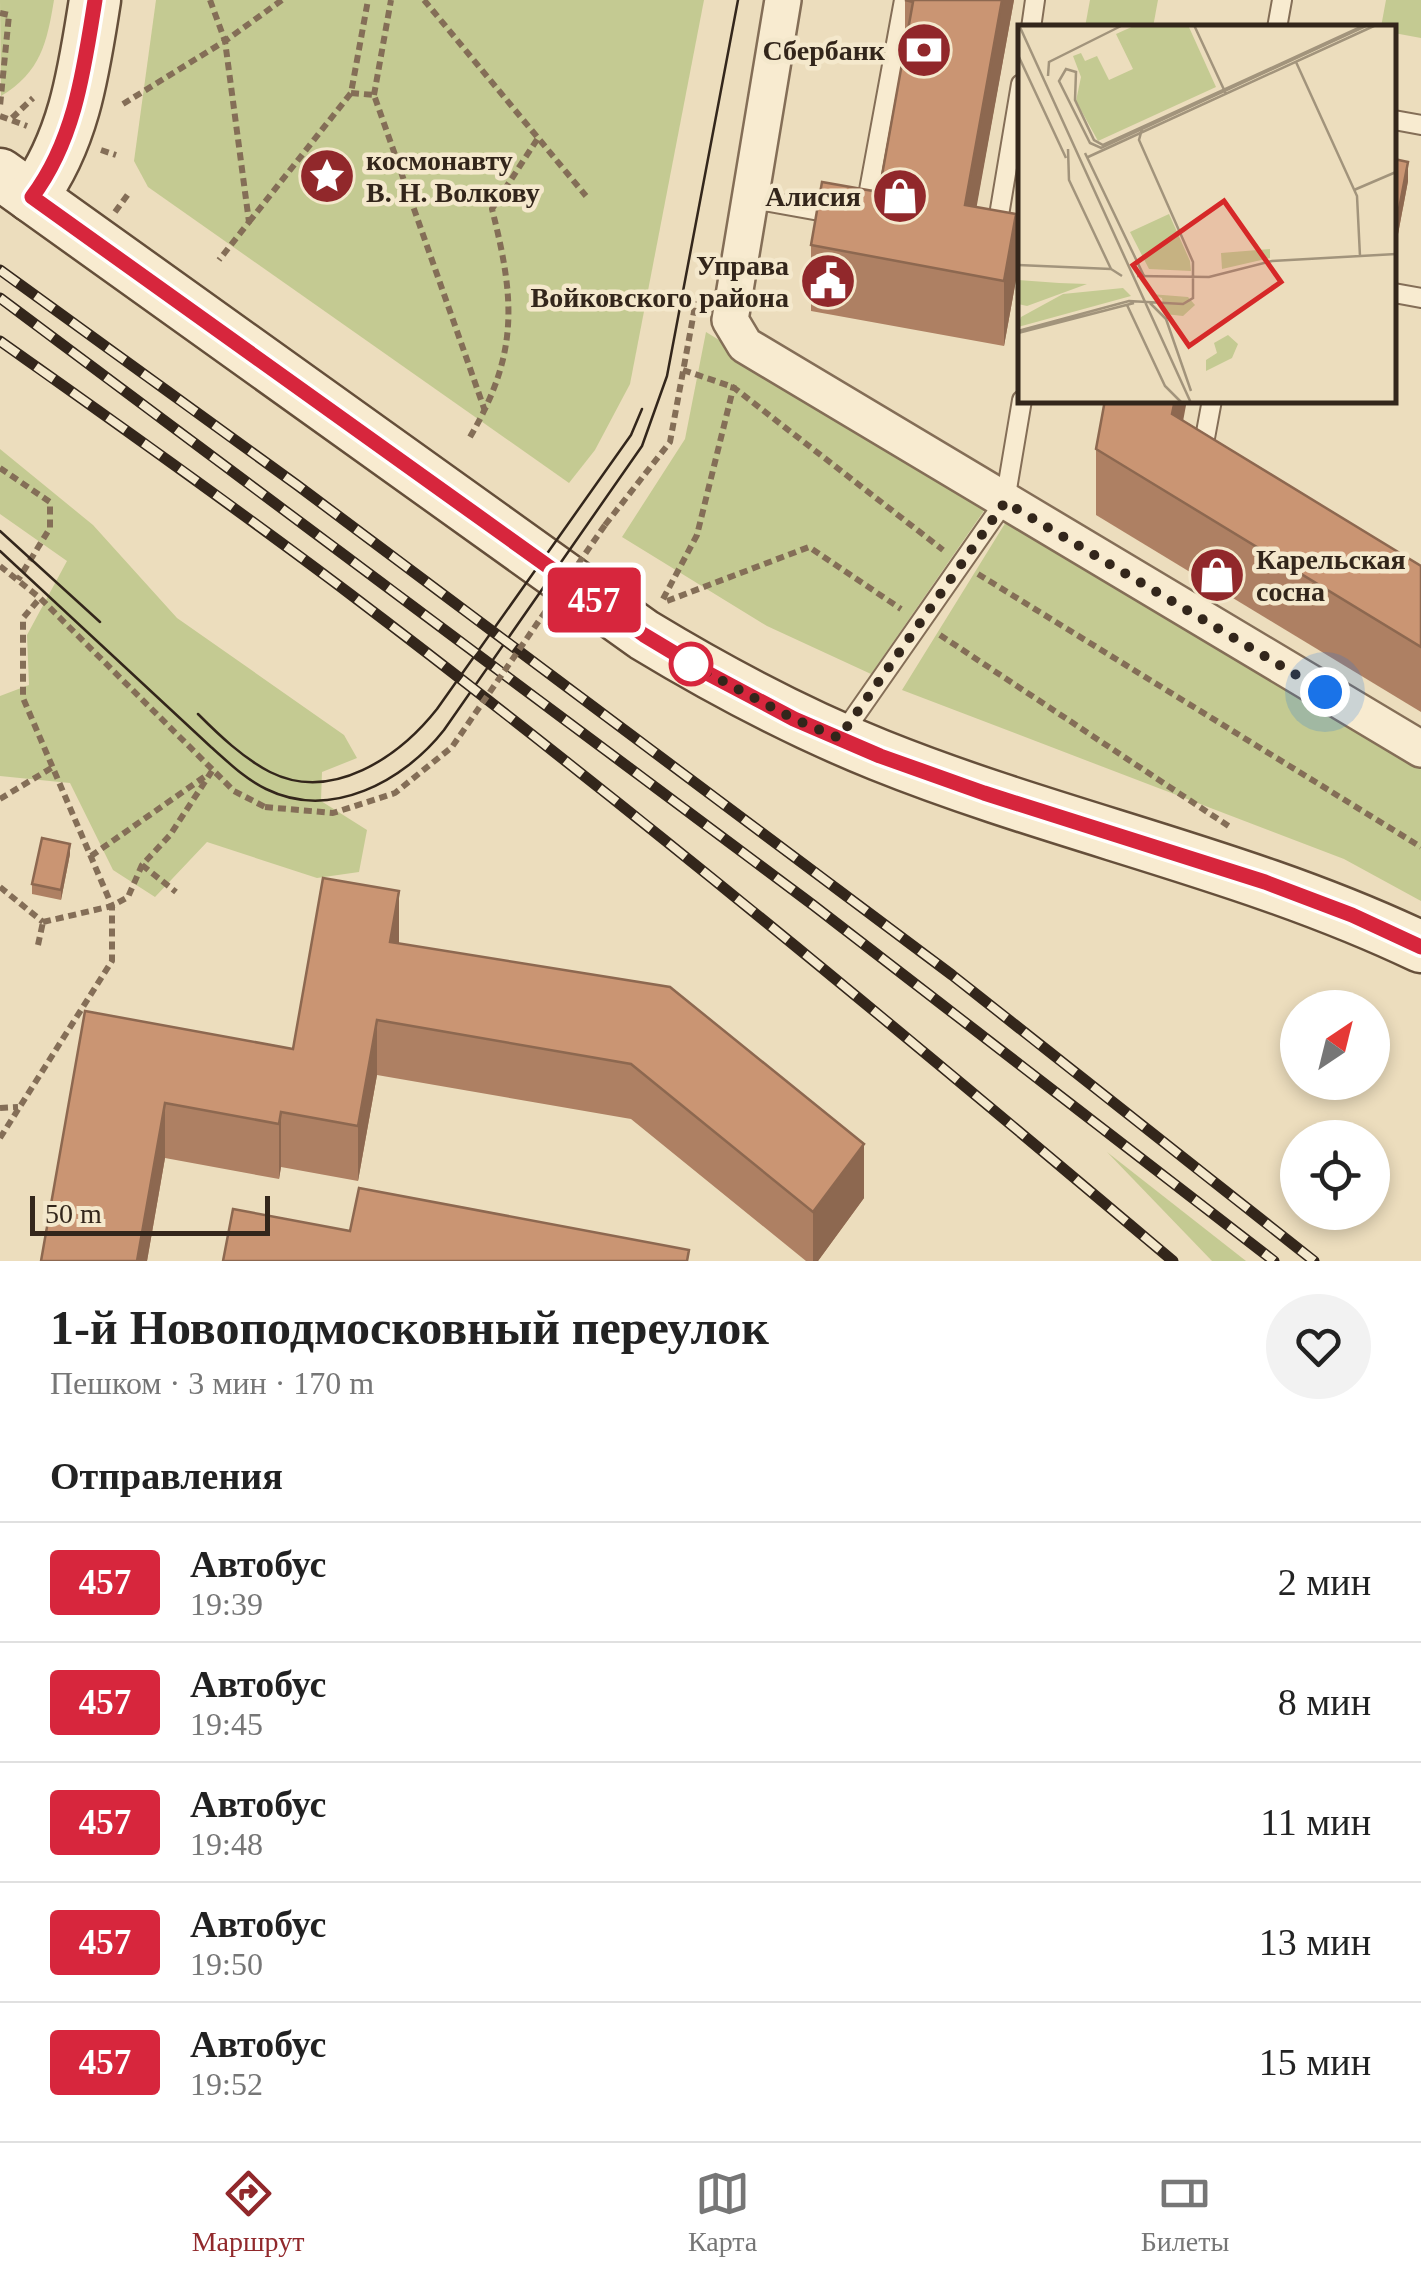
<!DOCTYPE html>
<html lang="ru">
<head>
<meta charset="utf-8">
<style>
	body { margin:0; font-family:"Times New Roman",serif; background:#f2f2f2; color:#222; height:100vh; display:flex; flex-direction:column; font-size:38px; white-space:nowrap }
	* { box-sizing:border-box; margin:0 }
	p { font-size:32px; color:#767676 }
	.icon { flex:none; width:55px; height:55px; fill:none; stroke:currentColor; stroke-width:2; stroke-linecap:round; stroke-linejoin:round }
	.map { position:relative; height:1261px; overflow:hidden }
	.drawer { display:flex; flex-direction:column; background:#fff; flex:1 }
	.drawer>* { flex:none }
	.badge { padding:0 20px; border-radius:8px; font-size:35px; line-height:65px }
	.needle { width:65px; rotate:35deg }
	.controls { position:absolute; left:1280px; top:990px; display:grid; gap:20px }
	.controls a { display:grid; place-items:center; width:110px; height:110px; border-radius:50%; background:#fff; box-shadow:0 5px 15px #0003; font-size:50px }
	.scale { position:absolute; left:30px; bottom:25px; width:240px; box-sizing:border-box; padding-left:10px; border:5px solid #33261b; border-top:0; font-size:28px; line-height:35px; white-space:nowrap; color:#33261b; -webkit-text-stroke:8px #f4e8cc; paint-order:stroke }
	.you { position:absolute; width:50px; height:50px; margin:-25px; border:8px solid #fff; border-radius:50%; background:#1a73e8; box-shadow:0 0 0 15px #1a73e833 }
	.map>.badge { position:absolute; translate:-50% -50%; box-shadow:0 0 0 5px #fff }
	h2 { padding:0 50px; font-size:38px; line-height:90px }
	.round { display:grid; place-items:center; flex:none; width:105px; height:105px; border-radius:52px; background:#f2f2f2 }
	.head { display:flex; align-items:center; justify-content:space-between; height:170px; padding:0 50px }
	h1 { font-size:48px; font-weight:800; line-height:75px }
	ul { padding:0; list-style:none }
	li { display:flex; align-items:center; gap:30px; height:120px; padding:0 50px; border-top:2px solid #e0e0e0 }
	li div { flex:1 }
	li b { display:block; font-size:38px }
	li em { font-style:normal }
	li .badge { min-width:110px; font-weight:700; text-align:center }
	.dock { display:flex; justify-content:space-around; align-items:center; height:140px; border-top:2px solid #e0e0e0; background:#fff; font-size:28px; color:#767676 }
	.dock a { display:grid; justify-items:center; gap:5px }
	.dock .active { color:#91282b }
	.map>svg:first-child { display:block }
	.green { fill:#c4ca92 }
	.lines { fill:none; stroke-linecap:round; stroke-linejoin:round }
	.lane-casing { stroke:#846e57; stroke-width:22 }
	.street-casing { stroke:#846e57; stroke-width:40 }
	.secondary-casing { stroke:#654f3a; stroke-width:55 }
	.path { stroke:#846e57; stroke-width:6; stroke-dasharray:8 5; stroke-linecap:butt }
	.lane { stroke:#f8ebd0; stroke-width:18 }
	.street { stroke:#f8ebd0; stroke-width:35 }
	.secondary { stroke:#f8ebd0; stroke-width:50 }
	.tram { stroke:#33261b; stroke-width:2.5 }
	.rail-casing { stroke:#33261b; stroke-width:11 }
	.rail { stroke:#f4e8cc; stroke-width:8; stroke-dasharray:22; stroke-linecap:butt }
	.path-bridge { stroke:#846e57; stroke-width:6; stroke-dasharray:8 5; stroke-linecap:butt }
	.wall { fill:#ae8063 }
	.shaded-wall { fill:#8d6850 }
	.building { fill:#ca9573; stroke:#8d6850; stroke-width:2.5 }
	.line-casing { stroke:#fff; stroke-width:22 }
	.line { stroke:#d7263d; stroke-width:15 }
	.walk { stroke:#33261b; stroke-width:10; stroke-dasharray:0 18 }
	.stop-dot { fill:#fff; stroke:#d7263d; stroke-width:5 }
	.labels { text-anchor:middle; dominant-baseline:central; stroke-width:9; stroke-linejoin:round; paint-order:stroke }
	.poi-label { font-size:28px; font-weight:bold; fill:#33261b; stroke:#f4e8cc; text-anchor:end }
	.inset-road { fill:none; stroke:#a2947c; stroke-width:2.5 }
	.view { fill:#d62828; fill-opacity:0.15; stroke:#d62828; stroke-width:5 }
	.inset-edge { fill:none; stroke:#33261b; stroke-width:5 }
</style>
</head>
<body>
<div class="map">
<svg width="1421" height="1261" viewBox="0 0 1421 1261">
	<rect width="100%" height="100%" fill="#ecddbd"/>
	<!-- green -->
	<g class="green">
		<path d="M0,0H54C47,42 41,72 1,96Z"/>
		<path d="M156,0H704L630,384L595,450L569,483L148,187L134,161Z"/>
		<path d="M1090,0H1158L1153,27H1085Z"/>
		<path d="M1386,0H1421V38L1394,33V28L1381,27Z"/>
		<path d="M706,332L988,505L871,674L767,626L622,537L685,439Z"/>
		<path d="M0,449L93,525L177,618L344,735L357,758L322,772L321,801L367,830L359,872L317,878L207,842L155,897L113,870L70,783L0,776V696L29,685L27,635L67,561L0,514Z"/>
		<path d="M1009,517L1421,758V901L1344,859L902,690Z"/>
		<path d="M1107,1152L1246,1261H1212Z"/>
	</g>
	<g class="lines">
		<!-- lane casing -->
		<g class="lane-casing">
			<g id="lane">
				<path d="M1031,28L1035,0"/>
				<path d="M1277,28L1282,0"/>
				<path d="M1021,84L993,251L1021,257"/>
				<path d="M1394,120L1421,125"/>
				<path d="M748,198L836,214"/>
				<path d="M865,212L904,0"/>
				<path d="M1394,293L1421,298"/>
				<path d="M1202,454L1212,400"/>
				<path d="M841,736L1005,501L1022,400"/>
			</g>
		</g>
		<!-- street casing -->
		<g class="street-casing">
			<path id="street" d="M783,0L730,320L745,345L1421,749"/>
		</g>
		<!-- secondary casing -->
		<g class="secondary-casing">
			<g id="secondary">
				<path d="M0,174L644,635C720,681 797,722 879,755C1058,827 1247,864 1421,947"/>
				<path d="M32,197C75,139 84,69 95,0"/>
			</g>
		</g>
		<!-- path -->
		<g class="path">
			<path d="M210,0L225,41L249,222L219,260"/>
			<path d="M424,0L586,196"/>
			<path d="M0,13L9,15L0,106"/>
			<path d="M351,93L374,95L485,411"/>
			<path d="M374,95L391,0"/>
			<path d="M123,104L225,41L282,0"/>
			<path d="M0,116L27,126"/>
			<path d="M12,118L33,98"/>
			<path d="M101,150L116,155"/>
			<path d="M115,212L129,193"/>
			<path d="M249,222L351,93L368,0"/>
			<path d="M683,370L733,387L943,550"/>
			<path d="M470,437C519,353 515,300 492,209L538,138"/>
			<path d="M0,468L50,502V528L18,580"/>
			<path d="M605,525L670,442L696,301"/>
			<path d="M0,566L40,598L234,791L265,807"/>
			<path d="M978,574L1421,847"/>
			<path d="M663,599L697,535L734,385"/>
			<path d="M667,601L809,547L901,609"/>
			<path d="M940,635L1230,827"/>
			<path d="M0,799L53,767"/>
			<path d="M91,856L207,775"/>
			<path d="M142,865L176,892"/>
			<path d="M0,887L43,922"/>
			<path d="M43,922L112,906L128,897L142,865L170,835L212,771"/>
			<path d="M38,945L43,922"/>
			<path d="M0,1108L18,1107"/>
			<path d="M0,1138L112,961V906L23,698V618L40,598"/>
		</g>
		<!-- lane -->
		<use href="#lane" class="lane"/>
		<!-- street -->
		<use href="#street" class="street"/>
		<!-- secondary -->
		<use href="#secondary" class="secondary"/>
		<!-- tram -->
		<g class="tram">
			<path d="M0,531L100,622"/>
			<path d="M0,551L211,747C228,762 245,779 266,789C331,821 404,781 444,730L642,446L667,376L738,0"/>
			<path d="M198,714C219,735 243,758 270,772C332,803 399,757 437,709L631,435L642,409"/>
		</g>
		<!-- rail casing -->
		<g class="rail-casing">
			<g id="rail">
				<path d="M0,270L297,485L952,975L1314,1261"/>
				<path d="M0,298L813,905L1274,1261"/>
				<path d="M0,341C117,424 235,507 350,594C631,807 903,1033 1173,1261"/>
			</g>
		</g>
		<!-- rail -->
		<use href="#rail" class="rail"/>
		<!-- path-bridge -->
		<path class="path-bridge" d="M265,807L333,813L395,793L452,747L605,525"/>
	</g>
	<!-- wall -->
	<g class="wall">
		<path d="M905,0H1014L976,207L1016,280L1004,346L811,311V245L879,192L905,50Z"/>
		<path d="M1394,159L1408,181L1398,234L1394,233Z"/>
		<path d="M1183,420L1421,566V712L1096,515V449Z"/>
		<path d="M70,854L61,900L32,894V884Z"/>
		<path d="M399,943L670,987L864,1198L818,1261H806L631,1119L377,1075L358,1181L281,1167L279,1179L165,1158L147,1261H41L85,1011L293,1049Z"/>
	</g>
	<!-- shaded-wall -->
	<g class="shaded-wall">
		<path d="M1002,0H1014L965,271V205Z"/>
		<path d="M1408,162V181L1398,234V214Z"/>
		<path d="M1016,214V280L1004,346V281Z"/>
		<path d="M1175,400H1187L1172,480V414Z"/>
		<path d="M70,844V854L61,900V890Z"/>
		<path d="M399,891V946L390,942Z"/>
		<path d="M377,1020V1075L358,1181V1126Z"/>
		<path d="M165,1103V1158L147,1261H137Z"/>
		<path d="M281,1112V1167L279,1179V1124Z"/>
		<path d="M864,1144V1198L818,1261H813V1212Z"/>
	</g>
	<!-- building -->
	<g class="building">
		<path d="M905,0H1002L965,205L1016,214L1004,281L811,245L822,182L879,192L913,2Z"/>
		<path d="M1394,159L1408,162L1398,214L1394,213Z"/>
		<path d="M1105,400H1175L1172,414L1421,566V647L1096,449Z"/>
		<path d="M42,838L70,844L61,890L32,884Z"/>
		<path d="M323,878L399,891L390,942L670,987L864,1144L813,1212L631,1064L377,1020L358,1126L281,1112L279,1124L165,1103L137,1261H41L85,1011L293,1049Z"/>
		<path d="M359,1188L689,1250L687,1261H223L233,1209L350,1231Z"/>
	</g>
	<g class="lines">
		<!-- line casing -->
		<g class="line-casing">
			<path id="line" d="M95,0C84,69 75,140 32,197L644,635L709,674L794,719L880,756L984,793L1265,882L1352,915L1421,947"/>
		</g>
		<!-- line -->
		<use href="#line" class="line"/>
		<!-- walk -->
		<path class="walk" d="M691,664L794,719L839,738L1005,502L1325,692"/>
	</g>
	<!-- icons -->
	<defs>
		<g id="bank-disc" transform="scale(2.875)"><circle r="9.5" fill="#91282b" stroke="#f4e8cc"/><path d="M-6-4H6V4H-6ZM0-2.3a2.3 2.3 0 1 0 0 4.6a2.3 2.3 0 1 0 0-4.6Z" fill="#fff"/></g>
		<g id="sight-disc" transform="scale(2.875)"><circle r="9.5" fill="#91282b" stroke="#f4e8cc"/><path d="M0-6L1.8-2.2L6-1.7L2.9 1.2L3.7 5.4L0 3.3L-3.7 5.4L-2.9 1.2L-6-1.7L-1.8-2.2Z" fill="#fff"/></g>
		<g id="shop-disc" transform="scale(2.875)"><circle r="9.5" fill="#91282b" stroke="#f4e8cc"/><path d="M-5-2.5h2.3a2.7 3.5 0 0 1 5.4 0H5L5.5 6h-11ZM-1.5-2.5h3a1.5 2.3 0 0 0-3 0Z" fill="#fff"/></g>
		<g id="civic-disc" transform="scale(2.875)"><circle r="9.5" fill="#91282b" stroke="#f4e8cc"/><path d="M-.6-6.5H3V-4.5H.6V-3L4-1V1h2V6H-6V1h2V-1L-.6-3ZM-1.2 2.5V6h2.4V2.5Z" fill="#fff"/></g>
	</defs>
	<g fill-rule="evenodd">
		<use href="#bank-disc" x="924" y="50"/>
		<use href="#sight-disc" x="327" y="176"/>
		<use href="#shop-disc" x="900" y="196"/>
		<use href="#civic-disc" x="828" y="281"/>
		<use href="#shop-disc" x="1217" y="575"/>
	</g>
	<!-- markers -->
	<circle class="stop-dot" cx="691" cy="664" r="20"/>
	<g class="labels">
		<!-- poi labels -->
		<g class="poi-label">
			<text x="885" y="50">Сбербанк</text>
			<text x="366" y="160" text-anchor="start">космонавту<tspan x="366" dy="32">В. Н. Волкову</tspan></text>
			<text x="861" y="196">Алисия</text>
			<text x="789" y="265">Управа<tspan x="789" dy="32">Войковского района</tspan></text>
			<text x="1256" y="559" text-anchor="start">Карельская<tspan x="1256" dy="32">сосна</tspan></text>
		</g>
	</g>
	<!-- overview -->
	<g transform="translate(1018 25)">
		<rect width="378" height="378" fill="#ecddbd"/>
		<path d="M118,0H170L198,62L80,116L58,76L63,52L55,31L63,28L67,36L79,31L91,55L115,44L98,9ZM151,189L172,236L173,246L131,244L112,207ZM252,224V233L204,244L203,228ZM0,255L41,258L69,259L9,281L0,279ZM105,263L113,271L0,302L3,292L45,269ZM132,269L170,272L177,280L165,291L147,289L144,273ZM210,310L220,319L214,333L188,346V335L199,328L196,318Z" fill="#c4ca92"/>
		<path class="inset-road" d="M1,0L173,378M176,0L208,69M347,0L85,120L76,115L57,75L58,47L48,44L41,56L72,118L83,123L350,0M0,30L48,133M278,37L339,171L342,231M30,51L31,37L105,0M50,124L51,155L93,244L104,251M67,128L126,251M70,132L358,0M336,165L378,147M0,240L93,244M119,251L191,252L254,236L378,229M132,278L148,294L173,366M109,280L147,361L164,378M0,306L111,276L165,279L175,273V237L121,115L124,104M0,308L116,278"/>
		<path class="view" d="M206,176L263,257L171,321L115,240Z"/>
		<rect width="378" height="378" class="inset-edge"/>
	</g>
</svg>
<div class="controls">
<a><svg class="needle" viewBox="-14 -14 28 28"><path d="M0-13l5 13h-10z" fill="#e53935"/><path d="M0 13l5-13h-10z" fill="#767676"/></svg></a>
<a><svg class="icon" aria-label="locate" viewBox="0 0 24 24"><circle cx="12" cy="12" r="6"/><path d="M12 2v4M12 18v4M2 12h4M18 12h4"/></svg></a>
</div>
<div class="scale">50 m</div>
<div class="you" style="left:1325px;top:692px"></div>
<b class="badge" style="left:594px;top:600px;background:#d7263d;color:#fff">457</b>
</div>
<section class="drawer">
<div class="head"><div><h1>1-й Новоподмосковный переулок</h1><p>Пешком · 3 мин · 170 m</p></div><a class="round"><svg class="icon" aria-label="heart" viewBox="0 0 24 24"><path d="M12 20l-8-8c-3-5 5-10 8-4 3-6 11-1 8 4z"/></svg></a></div>
<h2>Отправления</h2>
<ul>
<li><span class="badge" style="background:#d7263d;color:#fff">457</span><div><b>Автобус</b><p>19:39</p></div><em>2 мин</em></li>
<li><span class="badge" style="background:#d7263d;color:#fff">457</span><div><b>Автобус</b><p>19:45</p></div><em>8 мин</em></li>
<li><span class="badge" style="background:#d7263d;color:#fff">457</span><div><b>Автобус</b><p>19:48</p></div><em>11 мин</em></li>
<li><span class="badge" style="background:#d7263d;color:#fff">457</span><div><b>Автобус</b><p>19:50</p></div><em>13 мин</em></li>
<li><span class="badge" style="background:#d7263d;color:#fff">457</span><div><b>Автобус</b><p>19:52</p></div><em>15 мин</em></li>
</ul>
</section>
<nav class="dock">
<a class="active"><svg class="icon" aria-label="directions" viewBox="0 0 24 24"><path d="M12 3l9 9-9 9-9-9zM9 14v-3h6M13 9l2 2-2 2"/></svg>Маршрут</a>
<a><svg class="icon" aria-label="map" viewBox="0 0 24 24"><path d="M3 6l6-2 6 2 6-2v14l-6 2-6-2-6 2zM9 4v14M15 6v14"/></svg>Карта</a>
<a><svg class="icon" aria-label="tickets" viewBox="0 0 24 24"><path d="M3 7h18v10H3zM15 7v10"/></svg>Билеты</a>
</nav>
</body>
</html>
